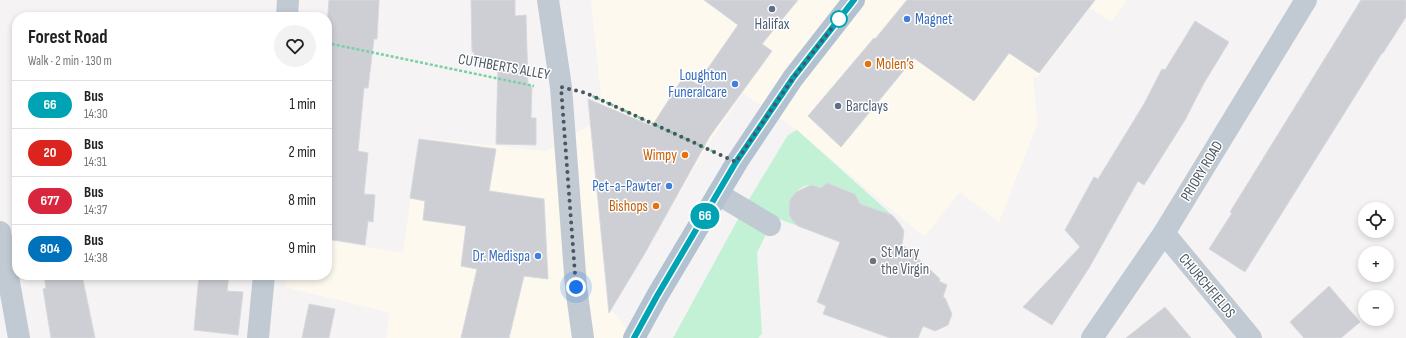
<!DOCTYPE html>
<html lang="en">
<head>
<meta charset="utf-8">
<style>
	body { margin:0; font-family:"Sofia Sans Condensed",sans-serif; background:#f2f2f2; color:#222; height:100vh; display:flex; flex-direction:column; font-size:15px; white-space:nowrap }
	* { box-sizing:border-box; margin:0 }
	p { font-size:13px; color:#767676 }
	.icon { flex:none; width:22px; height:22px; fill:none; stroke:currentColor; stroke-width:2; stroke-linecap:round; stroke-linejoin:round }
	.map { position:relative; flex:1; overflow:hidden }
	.sheet { position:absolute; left:12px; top:12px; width:320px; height:268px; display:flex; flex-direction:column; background:#fff; border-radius:16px; box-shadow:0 2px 6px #0003 }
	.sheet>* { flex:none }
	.badge { padding:0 8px; border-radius:13px; font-size:14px; line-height:26px }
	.controls { position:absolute; left:1358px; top:202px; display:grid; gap:8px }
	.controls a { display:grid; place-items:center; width:36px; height:36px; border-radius:50%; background:#fff; box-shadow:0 2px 6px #0003; font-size:20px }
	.you { position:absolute; width:20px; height:20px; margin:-10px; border:3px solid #fff; border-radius:50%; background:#1a73e8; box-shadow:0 0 0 6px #1a73e833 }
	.map>.badge { position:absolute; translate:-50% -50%; box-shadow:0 0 0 2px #fff }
	.round { display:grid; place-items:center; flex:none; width:42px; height:42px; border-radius:21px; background:#f2f2f2 }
	.overview { display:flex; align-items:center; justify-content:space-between; height:68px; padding:0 16px }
	h1 { font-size:19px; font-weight:700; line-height:30px }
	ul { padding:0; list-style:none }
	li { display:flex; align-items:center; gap:12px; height:48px; padding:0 16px; border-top:1px solid #e0e0e0 }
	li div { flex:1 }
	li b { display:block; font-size:15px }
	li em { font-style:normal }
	li .badge { min-width:44px; font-weight:700; text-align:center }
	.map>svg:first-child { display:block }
	.commercial { fill:#fdf9ef }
	.green { fill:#c3f1d5 }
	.building { fill:#cdcfd5; stroke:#d7d9de }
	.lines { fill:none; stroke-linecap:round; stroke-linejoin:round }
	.path { stroke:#7ad0a6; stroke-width:2.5; stroke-dasharray:3 2; stroke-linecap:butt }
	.minor { stroke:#c1cad2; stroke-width:22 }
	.major { stroke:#b3c2d1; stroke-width:22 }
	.line-casing { stroke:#fff; stroke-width:9 }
	.line { stroke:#00a3b4; stroke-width:6 }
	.walk { stroke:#4a5661; stroke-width:4; stroke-dasharray:0 7.2 }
	.service-dot { fill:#5c6f8a; stroke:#fff; stroke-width:1.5 }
	.stop-dot { fill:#fff; stroke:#00a3b4; stroke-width:2 }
	.shop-dot { fill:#3f7fe0; stroke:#fff; stroke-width:1.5 }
	.food-dot { fill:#e8710a; stroke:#fff; stroke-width:1.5 }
	.worship-dot { fill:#6b7280; stroke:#fff; stroke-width:1.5 }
	.labels { text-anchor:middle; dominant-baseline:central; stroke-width:3; stroke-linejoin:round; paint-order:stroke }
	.shop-label { font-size:15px; fill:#366cbe; stroke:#fff; text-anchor:end }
	.service-label { font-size:15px; fill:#4e5e75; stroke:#fff }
	.food-label { font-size:15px; fill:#c56008; stroke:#fff; text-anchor:end }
	.street-label { font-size:15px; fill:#4a5661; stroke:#fff }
	.worship-label { font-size:15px; fill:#5b616d; stroke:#fff; text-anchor:start }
</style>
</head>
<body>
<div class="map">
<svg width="1406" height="338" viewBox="0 0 1406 338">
	<rect width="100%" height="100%" fill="#f5f3f3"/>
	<!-- commercial -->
	<path class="commercial" d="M591,0H1127L1111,22L1090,8L1037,78L1033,76L1038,123L999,222L960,192L924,237L797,130L743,93L707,146L614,305H607L634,338H386L390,313L285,287L287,275H327V240L403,253L419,138L546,151L603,117Z"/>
	<!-- green -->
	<path class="green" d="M797,130L892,215L857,203V199L855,194L827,183L821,188C818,187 815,185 812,185C798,184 787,200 789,214C790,219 795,223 798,226L774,217L757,253L762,334L758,338H673L748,201L788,135Z"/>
	<!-- building -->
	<g class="building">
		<path d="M329,0H379L377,39H374L368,88H364L358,151L368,153L364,194L375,195L373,222L368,221L365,245L327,239V26Z"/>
		<path d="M471,0H515V16L526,15L528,86H532L531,118H536V145L496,144L498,64H474V52H472Z"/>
		<path d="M704,0H798L762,44L772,51L710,136L645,253L609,313L588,99L652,126L684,76L697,84L738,25Z"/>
		<path d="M907,0H1095L1039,73L1009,53L974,101L914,58L841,147L808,116L874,38L875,39Z"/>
		<path d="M1361,0H1406V17L1383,53H1382L1245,272L1209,249L1232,213L1230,212Z"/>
		<path d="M1195,21L1229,42L1204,83L1185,120L1144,185L1138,181L1089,268L1052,325L1023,307L1080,247L1065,230L1094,177L1098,179L1144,104L1162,69L1165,70Z"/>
		<path d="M419,139L496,149L489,191L544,199L548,279L524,276L509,338H461L477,269L461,266L466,226L423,220L425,201L410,198Z"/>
		<path d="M827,183L855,194L860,204L892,215L899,223L904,231L902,246L917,252L914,255L940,279L939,281L947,285L943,297L945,298L952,314L948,325L935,331L923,326L918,338H890L823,314L826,306L817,302L840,242L798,226L792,220L789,214V207L790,200L796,192L811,185L821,188Z"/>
		<path d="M44,275H82L95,338H51L43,289L46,288Z"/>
		<path d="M199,275H229L227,291L243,292L238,335L194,330Z"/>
		<path d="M1329,286L1360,322L1341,338H1304L1290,322Z"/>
		<path d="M309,304L335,309L329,338H302Z"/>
		<path d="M1165,307L1191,338H1126Z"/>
	</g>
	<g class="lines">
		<!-- path -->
		<g class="path">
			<path d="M327,43L534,86"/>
			<path d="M588,94L714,152"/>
		</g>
		<!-- minor -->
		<g class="minor">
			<path d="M548,0L561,87L576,287L583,338"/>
			<path d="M287,17L288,0"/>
			<path d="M718,194L770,225"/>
			<path d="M0,232L19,338"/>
			<path d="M1164,233L1251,338"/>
			<path d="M258,338L264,275"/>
			<path d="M1092,338L1164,233L1306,0"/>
		</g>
		<!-- major -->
		<path class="major" d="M634,338L657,296L737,162L793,78L854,0"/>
	</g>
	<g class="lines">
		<!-- line casing -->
		<g class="line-casing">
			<path id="line" d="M634,338L657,296L736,162L793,78L854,0"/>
		</g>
		<!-- line -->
		<use href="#line" class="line"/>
		<!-- walk -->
		<path class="walk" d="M576,287L561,87L586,93L736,162L793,78L839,19"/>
	</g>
	<!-- markers -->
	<g class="service-dot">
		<circle cx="772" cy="9" r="4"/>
		<circle cx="838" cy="106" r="4"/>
	</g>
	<circle class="stop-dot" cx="839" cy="19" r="8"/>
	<g class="shop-dot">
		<circle cx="907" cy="19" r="4"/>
		<circle cx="735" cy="84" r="4"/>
		<circle cx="669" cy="186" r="4"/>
		<circle cx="538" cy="256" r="4"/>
	</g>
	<g class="food-dot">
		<circle cx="868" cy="64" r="4"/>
		<circle cx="685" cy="155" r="4"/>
		<circle cx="656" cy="206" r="4"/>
	</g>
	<circle class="worship-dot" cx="873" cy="261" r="4"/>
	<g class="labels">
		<!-- shop labels -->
		<g class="shop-label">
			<text x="915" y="19" text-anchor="start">Magnet</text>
			<text x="727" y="75">Loughton<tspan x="727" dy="17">Funeralcare</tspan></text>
			<text x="661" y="186">Pet-a-Pawter</text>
			<text x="530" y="256">Dr. Medispa</text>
		</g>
		<!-- service labels -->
		<g class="service-label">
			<text x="772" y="24">Halifax</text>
			<text x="846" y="106" text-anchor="start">Barclays</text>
		</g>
		<!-- food labels -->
		<g class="food-label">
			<text x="876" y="64" text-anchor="start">Molen’s</text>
			<text x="677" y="155">Wimpy</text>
			<text x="648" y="206">Bishops</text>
		</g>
		<!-- street labels -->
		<g class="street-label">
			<text transform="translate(504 67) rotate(10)">CUTHBERTS ALLEY</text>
			<text transform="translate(1202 171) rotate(-59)">PRIORY ROAD</text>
			<text transform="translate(1207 286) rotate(50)">CHURCHFIELDS</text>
		</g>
		<!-- worship labels -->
		<g class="worship-label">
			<text x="881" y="252">St Mary<tspan x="881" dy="17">the Virgin</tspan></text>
		</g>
	</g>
</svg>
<div class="controls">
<a><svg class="icon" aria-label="locate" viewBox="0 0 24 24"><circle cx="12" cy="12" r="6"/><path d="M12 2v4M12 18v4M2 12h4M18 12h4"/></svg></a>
<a>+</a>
<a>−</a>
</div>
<div class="you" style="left:576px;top:287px"></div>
<b class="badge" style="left:705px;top:216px;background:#00a3b4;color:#fff">66</b>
<section class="sheet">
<div class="overview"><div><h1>Forest Road</h1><p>Walk · 2 min · 130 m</p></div><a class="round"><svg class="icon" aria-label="heart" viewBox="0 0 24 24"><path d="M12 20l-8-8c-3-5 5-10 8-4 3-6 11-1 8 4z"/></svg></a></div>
<ul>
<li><span class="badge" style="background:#00a3b4;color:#fff">66</span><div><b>Bus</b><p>14:30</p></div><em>1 min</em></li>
<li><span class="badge" style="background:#dc241f;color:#fff">20</span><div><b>Bus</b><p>14:31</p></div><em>2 min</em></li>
<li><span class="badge" style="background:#d7263d;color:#fff">677</span><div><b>Bus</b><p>14:37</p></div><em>8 min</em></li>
<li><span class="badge" style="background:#0072bc;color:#fff">804</span><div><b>Bus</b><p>14:38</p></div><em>9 min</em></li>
</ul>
</section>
</div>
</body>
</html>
